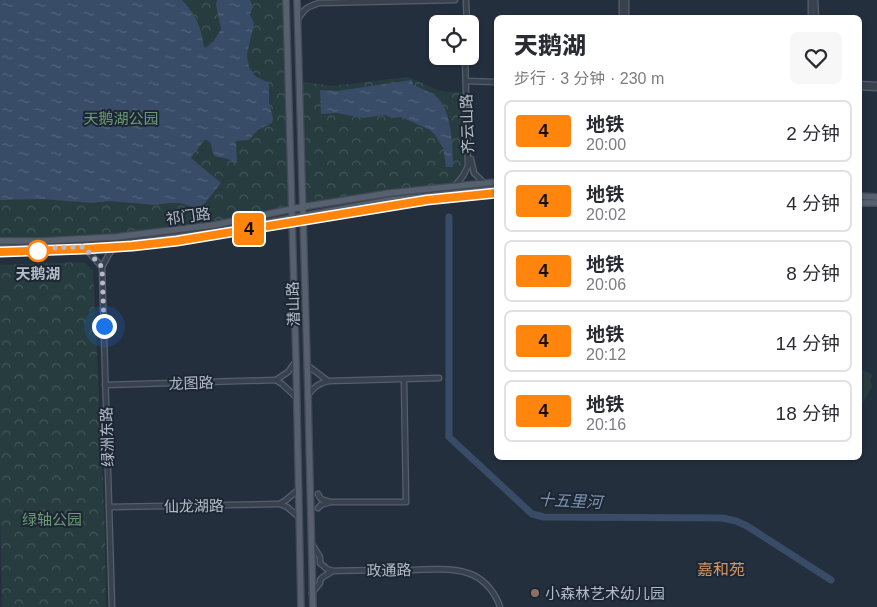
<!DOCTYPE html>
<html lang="zh">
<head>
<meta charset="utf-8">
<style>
	body { margin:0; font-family:Helvetica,"Noto Sans SC",sans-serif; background:#f7f7f7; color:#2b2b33; height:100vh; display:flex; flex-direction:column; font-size:19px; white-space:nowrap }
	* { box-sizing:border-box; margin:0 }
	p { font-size:16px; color:#7c7c81 }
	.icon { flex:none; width:28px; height:28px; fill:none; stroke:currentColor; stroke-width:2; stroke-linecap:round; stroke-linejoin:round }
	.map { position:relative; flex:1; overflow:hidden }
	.panel { position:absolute; left:494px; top:15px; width:368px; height:445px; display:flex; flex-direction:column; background:#fff; border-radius:8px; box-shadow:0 1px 4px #0004 }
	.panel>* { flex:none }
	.badge { padding:0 10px; border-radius:4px; font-size:18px; line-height:32px }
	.tools { position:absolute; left:429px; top:15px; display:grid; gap:10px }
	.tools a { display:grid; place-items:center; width:50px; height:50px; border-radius:8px; background:#fff; box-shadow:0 1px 4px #0004; font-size:25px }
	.you { position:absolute; width:25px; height:25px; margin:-12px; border:4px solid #fff; border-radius:50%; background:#1a73e8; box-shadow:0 0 0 8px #1a73e833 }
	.map>.badge { position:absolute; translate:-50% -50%; box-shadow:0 0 0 2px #fff }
	.round { display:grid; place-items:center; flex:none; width:52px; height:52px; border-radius:8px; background:#f7f7f7 }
	.head { display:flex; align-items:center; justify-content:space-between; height:85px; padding:0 20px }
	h1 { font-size:24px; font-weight:800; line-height:38px }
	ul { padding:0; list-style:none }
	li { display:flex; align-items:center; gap:15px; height:62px; margin:0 10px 8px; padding:0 10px; border:2px solid #e1e1e2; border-radius:8px }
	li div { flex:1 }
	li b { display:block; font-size:19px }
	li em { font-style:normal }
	li .badge { min-width:55px; font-weight:700; text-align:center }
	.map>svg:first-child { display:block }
	.green { fill:#263c3f }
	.park { fill:url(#park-crowns) }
	.water { fill:url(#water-ripples) }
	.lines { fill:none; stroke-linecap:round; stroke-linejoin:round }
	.river { stroke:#394c67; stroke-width:7 }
	.minor-casing { stroke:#565f6c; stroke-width:7 }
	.major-casing { stroke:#414a57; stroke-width:8 }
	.minor { stroke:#38414e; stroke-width:4.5 }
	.major { stroke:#56606e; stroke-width:5.5 }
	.line-casing { stroke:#fff; stroke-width:11 }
	.line { stroke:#ff850d; stroke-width:8 }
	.walk { stroke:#b4bcc9; stroke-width:5; stroke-dasharray:0 9 }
	.stop-dot { fill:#fff; stroke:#ff850d; stroke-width:2.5 }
	.education-dot { fill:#8d6e63; stroke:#1d2633; stroke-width:2 }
	.labels { text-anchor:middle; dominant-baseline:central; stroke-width:4; stroke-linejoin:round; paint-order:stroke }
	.park-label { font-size:15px; fill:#6b9a76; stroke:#1d2633 }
	.street-label { font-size:15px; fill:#b4bcc9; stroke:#1d2633 }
	.stop-label { font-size:15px; font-weight:bold; fill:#b4bcc9; stroke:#1d2633 }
	.poi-label { font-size:15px; fill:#b4bcc9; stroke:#1d2633; text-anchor:start }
	.water-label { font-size:16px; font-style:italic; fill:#7c92b1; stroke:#1d2633 }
	.neighbourhood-label { font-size:16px; fill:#d59563; stroke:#1d2633 }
</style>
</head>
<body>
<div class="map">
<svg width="877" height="607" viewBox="0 0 877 607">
	<defs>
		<pattern id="park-crowns" width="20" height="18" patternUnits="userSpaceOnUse" patternTransform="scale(1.25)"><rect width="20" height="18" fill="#263c3f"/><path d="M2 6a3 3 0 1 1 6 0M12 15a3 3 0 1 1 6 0" fill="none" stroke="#435659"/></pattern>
		<pattern id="water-ripples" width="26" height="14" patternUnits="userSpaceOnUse" patternTransform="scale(1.25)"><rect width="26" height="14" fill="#394c67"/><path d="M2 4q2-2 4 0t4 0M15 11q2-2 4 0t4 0" fill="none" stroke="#53647b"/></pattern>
	</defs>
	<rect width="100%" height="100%" fill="#242f3e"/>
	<!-- green -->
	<path class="green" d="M863,370L873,375L870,380L872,387L859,410V377Z"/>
	<!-- park -->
	<g class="park">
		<path d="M0,0H286L292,210L214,225L110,238L0,241Z"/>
		<path d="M408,77L438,90L448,92H466L468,166L454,187L302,207L299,81L332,86Z"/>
		<path d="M84,262L93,270L105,529L106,607H2L0,517V265Z"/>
	</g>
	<!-- water -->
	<g class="water">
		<path d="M0,0H182C192,10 199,22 202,36C203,41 203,44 205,48L214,41L221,29L216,5L217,0H250L253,6L250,15L254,23L247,55L249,67L255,76L269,83V102L273,118L272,123L258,130L249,140L236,141L237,163C234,162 231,160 228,159C216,155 213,161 211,143L205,139L191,158L221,183L200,209L180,203H168L156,205L109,201L92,203L42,199L0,200Z"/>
		<path d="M412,80L413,85C420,88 433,93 438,98C452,113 453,148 453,167H446L443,148L435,135L430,130L401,117L392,118L385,115L363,118L337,113L321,114L320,90L337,91Z"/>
	</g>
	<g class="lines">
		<!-- river -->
		<path class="river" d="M449,217V437L532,514L544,517L722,518L736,521L747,526L831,580"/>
		<!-- minor casing -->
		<g class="minor-casing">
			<g id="minor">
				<path d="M466,0L467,24"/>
				<path d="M622,0V18"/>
				<path d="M626,0V18"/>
				<path d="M811,0V18"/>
				<path d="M815,0L816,18"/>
				<path d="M298,19C305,8 307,7 319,3L455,0"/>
				<path d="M466,81L496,82"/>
				<path d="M859,84L877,85"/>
				<path d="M859,87L877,88"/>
				<path d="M471,159L474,173L484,183"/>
				<path d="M454,187L463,176L468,166L465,56"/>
				<path d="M84,247L102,267L109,254L116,245"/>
				<path d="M102,267L112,607"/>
				<path d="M296,361L288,372L276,380L282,384L296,397"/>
				<path d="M307,365L328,381C318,384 314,387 308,395"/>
				<path d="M328,381L439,378"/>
				<path d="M105,385L276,380"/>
				<path d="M298,490L286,500L280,504L287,507L299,517"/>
				<path d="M318,494L321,499L330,502L321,505L318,508"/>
				<path d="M330,502H406L404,380"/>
				<path d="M109,507L280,504"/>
				<path d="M312,544L320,557V563L327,569L333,571L323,577L320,580V583L312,593"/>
				<path d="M333,571C358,570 383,570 408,570C429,570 453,566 473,575C486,581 496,594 500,607"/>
			</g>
		</g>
		<!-- major casing -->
		<g class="major-casing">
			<g id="major">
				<path d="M286,0L296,361L301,607"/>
				<path d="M297,0L308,395L313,607"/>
				<path d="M859,196L877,197"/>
				<path d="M859,203H877"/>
				<path d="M0,241H42L116,237L214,225L302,207L390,193L496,182"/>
				<path d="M0,248H42L116,245L215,232L391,200L496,189"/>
			</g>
		</g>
		<!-- minor -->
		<use href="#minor" class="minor"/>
		<!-- major -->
		<use href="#major" class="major"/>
	</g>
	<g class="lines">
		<!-- line casing -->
		<g class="line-casing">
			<path id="line" d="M0,252L84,249L132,246L177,241L427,200L496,193"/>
		</g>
		<!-- line -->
		<use href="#line" class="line"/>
		<!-- walk -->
		<path class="walk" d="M38,251L42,248L84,247L102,267L104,326"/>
	</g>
	<!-- markers -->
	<circle class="stop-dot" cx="38" cy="251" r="10"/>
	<circle class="education-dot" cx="535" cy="593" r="5"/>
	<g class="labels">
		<!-- park labels -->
		<g class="park-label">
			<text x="121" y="118">天鹅湖公园</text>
			<text x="52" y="519">绿轴公园</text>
		</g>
		<!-- street labels -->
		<g class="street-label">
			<text transform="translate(467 124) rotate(-92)">齐云山路</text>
			<text transform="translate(188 216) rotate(-8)">祁门路</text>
			<text transform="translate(293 304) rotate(-92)">潜山路</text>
			<text transform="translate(191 383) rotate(-2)">龙图路</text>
			<text transform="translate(107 437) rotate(-92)">绿洲东路</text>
			<text transform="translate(194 506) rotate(-1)">仙龙湖路</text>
			<text transform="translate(389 570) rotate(-1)">政通路</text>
		</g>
		<!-- stop labels -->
		<g class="stop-label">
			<text x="38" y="273">天鹅湖</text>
		</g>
		<!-- poi labels -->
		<g class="poi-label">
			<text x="545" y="593">小森林艺术幼儿园</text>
		</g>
		<!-- water labels -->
		<g class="water-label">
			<text transform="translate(570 501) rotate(3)">十五里河</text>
		</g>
		<!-- neighbourhood labels -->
		<g class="neighbourhood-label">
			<text x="721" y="569">嘉和苑</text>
		</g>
	</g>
</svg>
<div class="tools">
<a><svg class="icon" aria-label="locate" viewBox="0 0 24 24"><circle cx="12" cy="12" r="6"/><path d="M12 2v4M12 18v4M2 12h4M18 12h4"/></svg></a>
</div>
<div class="you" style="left:104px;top:326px"></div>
<b class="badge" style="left:249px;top:229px;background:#ff850d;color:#111">4</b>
<section class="panel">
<div class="head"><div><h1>天鹅湖</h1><p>步行 · 3 分钟 · 230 m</p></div><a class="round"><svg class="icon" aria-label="heart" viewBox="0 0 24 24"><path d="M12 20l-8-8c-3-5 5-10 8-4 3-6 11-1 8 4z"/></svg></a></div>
<ul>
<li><span class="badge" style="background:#ff850d;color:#111">4</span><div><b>地铁</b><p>20:00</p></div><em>2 分钟</em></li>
<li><span class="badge" style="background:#ff850d;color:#111">4</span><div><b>地铁</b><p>20:02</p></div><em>4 分钟</em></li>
<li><span class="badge" style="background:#ff850d;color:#111">4</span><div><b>地铁</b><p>20:06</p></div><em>8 分钟</em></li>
<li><span class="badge" style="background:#ff850d;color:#111">4</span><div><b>地铁</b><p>20:12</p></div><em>14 分钟</em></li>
<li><span class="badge" style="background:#ff850d;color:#111">4</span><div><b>地铁</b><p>20:16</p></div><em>18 分钟</em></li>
</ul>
</section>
</div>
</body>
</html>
